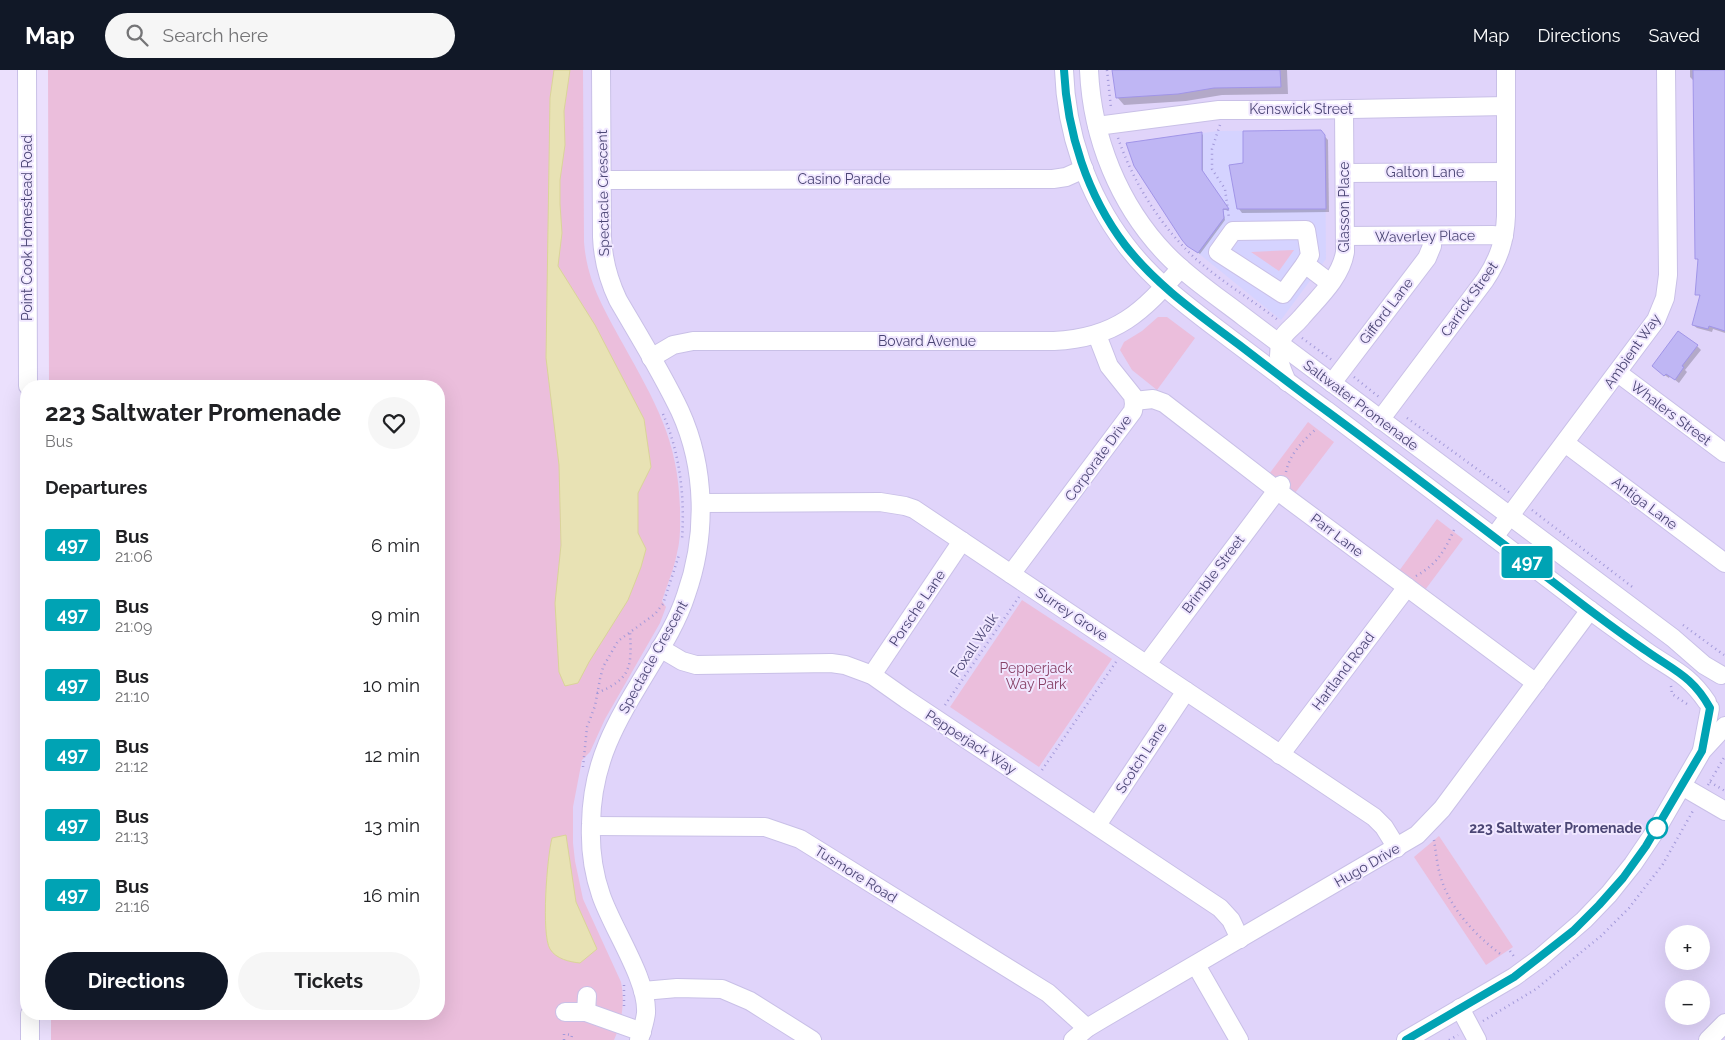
<!DOCTYPE html>
<html lang="en">
<head>
<meta charset="utf-8">
<style>
	body { margin:0; font-family:Raleway,sans-serif; background:#f6f6f6; color:#202124; height:100vh; display:flex; flex-direction:column; font-size:19px; white-space:nowrap }
	* { box-sizing:border-box; margin:0 }
	p { font-size:16px; color:#757577 }
	.icon { flex:none; width:28px; height:28px; fill:none; stroke:currentColor; stroke-width:2; stroke-linecap:round; stroke-linejoin:round }
	.map { position:relative; flex:1; overflow:hidden }
	.sheet { position:absolute; left:20px; top:310px; width:425px; height:640px; display:flex; flex-direction:column; background:#fff; border-radius:20px; box-shadow:0 5px 20px #0002 }
	.sheet>* { flex:none }
	.badge { padding:0 10px; border-radius:4px; font-size:18px; line-height:32px }
	.fabs { position:absolute; left:1665px; top:855px; display:grid; gap:10px }
	.fabs a { display:grid; place-items:center; width:45px; height:45px; border-radius:50%; background:#fff; box-shadow:0 5px 20px #0002; font-size:25px }
	.map>.badge { position:absolute; translate:-50% -50%; box-shadow:0 0 0 2px #fff }
	h2 { padding:0 25px; font-size:19px; line-height:45px }
	.round { display:grid; place-items:center; flex:none; width:52px; height:52px; border-radius:26px; background:#f6f6f6 }
	.summary { display:flex; align-items:center; justify-content:space-between; height:85px; padding:0 25px }
	h1 { font-size:24px; font-weight:700; line-height:38px }
	.action { display:flex; gap:10px; margin-top:auto; padding:10px 25px }
	.action a { flex:1; height:58px; border-radius:30px; background:#111827; color:#fff; font-size:20px; font-weight:700; line-height:58px; text-align:center }
	.action a+a { background:#f6f6f6; color:#202124 }
	ul { padding:0; list-style:none }
	li { display:flex; align-items:center; gap:15px; height:70px; padding:0 25px }
	li div { flex:1 }
	li b { display:block; font-size:19px }
	li em { font-style:normal }
	li .badge { min-width:55px; font-weight:700; text-align:center }
	header { display:flex; align-items:center; gap:30px; box-sizing:border-box; height:70px; padding:0 25px; background:#111827; color:#fff }
	header strong { font-size:24px }
	nav { display:flex; gap:28px; margin-inline-start:auto; font-size:18px }
	.search { width:350px; height:45px; background:#f6f6f6; display:flex; align-items:center; gap:12px; box-sizing:border-box; padding:0 18px; border-radius:28px; color:#757577; font-size:19px }
	.map>svg:first-child { display:block }
	.residential { fill:#e0d4fa; fill-rule:evenodd }
	.commercial { fill:#d5d3ff }
	.green { fill:#ebbedc }
	.water { fill:#e8e2b4; stroke:#dad499 }
	.shadow { fill:#0003 }
	.building { fill:#bfb6f4; stroke:#a195e8 }
	.lines { fill:none; stroke-linecap:round; stroke-linejoin:round }
	.minor-casing { stroke:#c9c0e7; stroke-width:20 }
	.path { stroke:#a299d9; stroke-width:2.5; stroke-dasharray:1 4; stroke-linecap:butt }
	.minor { stroke:#fff; stroke-width:18 }
	.line-casing { stroke:#fff; stroke-width:11 }
	.line { stroke:#00a3b4; stroke-width:8 }
	.stop-dot { fill:#fff; stroke:#00a3b4; stroke-width:2.5 }
	.labels { text-anchor:middle; dominant-baseline:central; stroke-width:4; stroke-linejoin:round; paint-order:stroke }
	.street-label { font-size:14px; fill:#4b4675; stroke:#f0e7ff }
	.park-label { font-size:14px; fill:#884268; stroke:#f0e7ff }
	.stop-label { font-size:14px; font-weight:bold; fill:#4b4675; stroke:#f0e7ff; text-anchor:end }
</style>
</head>
<body>
<header>
<strong>Map</strong>
<div class="search"><svg class="icon" aria-label="search" viewBox="0 0 24 24"><circle cx="10" cy="10" r="6"/><path d="M15 15l6 6"/></svg>Search here</div>
<nav><a>Map</a><a>Directions</a><a>Saved</a></nav>
</header>
<div class="map">
<svg width="1725" height="970" viewBox="0 0 1725 970">
	<rect width="100%" height="100%" fill="#ebe0fd"/>
	<!-- residential -->
	<path class="residential" d="M541,0H1725V970H545ZM1674,864H1701V891H1674ZM1674,919H1701V946H1674Z"/>
	<!-- commercial -->
	<path class="commercial" d="M1321,60L1325,65L1326,189L1281,250L1182,170L1175,160L1177,158L1126,73L1218,61Z"/>
	<!-- green -->
	<g class="green">
		<path d="M48,0H583L584,172C587,212 604,239 623,274C655,332 678,369 680,438C680,453 681,468 677,483C674,499 667,515 662,531L666,537L660,553L605,649L590,682L582,690L573,737V773L575,791L583,829L621,912C625,932 622,952 614,970H51V944H439V316H49Z"/>
		<path d="M1294,180L1279,201L1251,182Z"/>
		<path d="M1158,247H1167L1195,268L1157,320L1132,300L1120,280L1124,272L1142,261Z"/>
		<path d="M1308,352L1334,372L1295,423L1269,404Z"/>
		<path d="M1437,449L1463,469L1425,520L1399,501Z"/>
		<path d="M1022,530L1112,589L1039,697L950,637Z"/>
		<path d="M1439,766L1513,877L1486,895L1414,787Z"/>
	</g>
	<!-- water -->
	<g class="water">
		<path d="M554,0H570L564,41L565,75L560,110V134L562,163L558,196L595,255L644,349L651,397L638,423V463L646,479L641,497L628,530L589,592L578,613L565,616L559,602L555,533L561,475L559,395L546,288L550,28Z"/>
		<path d="M566,765L576,832L597,879L580,893C570,892 556,889 550,879C541,864 547,787 552,768Z"/>
	</g>
	<!-- shadow -->
	<g class="shadow">
		<path d="M1113,0H1287L1288,24L1222,25L1186,31L1124,35L1117,27Z"/>
		<path d="M1690,0H1725V226H1700L1696,222L1699,191L1696,188L1694,11L1690,7Z"/>
		<path d="M1320,61L1328,70L1329,142L1242,143L1239,139Z"/>
		<path d="M1202,64L1203,65V103L1229,140H1223L1225,150L1200,184L1190,177Z"/>
		<path d="M1725,240V263L1713,259L1712,262L1697,258L1693,255Z"/>
		<path d="M1697,276L1701,280L1685,300L1687,302L1679,313L1670,306L1669,308L1657,300Z"/>
	</g>
	<!-- building -->
	<g class="building">
		<path d="M1112,0H1280L1281,17L1214,18L1178,24L1116,28Z"/>
		<path d="M1693,0H1725V261L1709,256L1708,259L1692,255L1700,225H1695L1698,189H1695Z"/>
		<path d="M1321,60L1325,65L1326,139H1237L1229,95L1243,93V61Z"/>
		<path d="M1202,62V100L1229,139H1223L1224,148L1198,183L1187,176L1182,170L1134,96L1126,73Z"/>
		<path d="M1678,261L1698,275L1682,296L1684,297L1675,310L1666,304L1664,306L1652,296Z"/>
	</g>
	<g class="lines">
		<!-- minor casing -->
		<g class="minor-casing">
			<g id="minor">
				<path d="M27,0L28,316"/>
				<path d="M601,0L602,167C603,190 608,209 618,230C639,266 662,303 680,341C706,398 707,466 686,525C678,550 664,573 650,596C618,649 592,689 591,754C590,778 593,802 601,825C612,858 648,910 646,943C645,952 642,961 639,970"/>
				<path d="M1064,0C1066,62 1087,124 1125,174C1154,213 1194,241 1232,270C1263,293 1294,317 1326,340C1413,405 1500,472 1587,538C1607,553 1627,567 1647,582C1673,600 1688,604 1707,632"/>
				<path d="M1089,0C1092,68 1119,135 1166,184C1189,208 1218,227 1244,247L1673,568L1704,595L1721,605"/>
				<path d="M1097,56L1219,40H1300L1506,36"/>
				<path d="M1345,103L1506,102"/>
				<path d="M602,110L1053,109L1066,107L1084,99"/>
				<path d="M1306,160L1310,185L1305,194L1283,224L1218,182L1233,161Z"/>
				<path d="M1345,166L1492,165L1504,166"/>
				<path d="M1305,194L1330,213"/>
				<path d="M651,288L673,275L693,271H1054C1117,268 1142,242 1181,198"/>
				<path d="M1618,303L1725,383"/>
				<path d="M1287,312C1284,304 1279,295 1279,286C1279,263 1288,263 1301,248C1317,229 1341,208 1345,182L1344,39"/>
				<path d="M1332,313L1427,188L1432,176L1431,166"/>
				<path d="M1134,331L1153,329L1164,333L1287,428L1536,613"/>
				<path d="M1380,350L1485,210C1499,189 1505,170 1506,146V0"/>
				<path d="M1565,373L1725,493"/>
				<path d="M701,433L880,432L905,436L914,439L1374,747L1384,757L1397,778"/>
				<path d="M1494,467L1656,250L1665,228L1668,205L1666,0"/>
				<path d="M1011,504L1133,341L1134,334L1133,326L1109,296L1097,265"/>
				<path d="M660,578L682,591L696,595L831,593L845,595L872,605L906,629L1220,838L1231,850L1240,869"/>
				<path d="M1147,594L1281,415"/>
				<path d="M872,605L962,471"/>
				<path d="M1702,680L1710,638"/>
				<path d="M1280,685L1407,517"/>
				<path d="M1682,716L1725,741"/>
				<path d="M1097,755L1186,621"/>
				<path d="M591,756L765,757L800,769L1048,923L1087,958"/>
				<path d="M1196,895L1239,970"/>
				<path d="M643,921L677,918L722,919L750,931L812,970"/>
				<path d="M1460,938L1477,970"/>
				<path d="M565,942H586L642,962"/>
				<path d="M586,942L587,926"/>
				<path d="M30,944V970"/>
				<path d="M1073,970L1087,958L1102,949L1417,765L1442,739L1590,540"/>
				<path d="M1406,970L1514,907L1540,888L1584,850L1609,824L1633,794L1658,757L1702,681L1725,656"/>
				<path d="M1708,970L1725,953"/>
			</g>
		</g>
		<!-- path -->
		<g class="path">
			<path d="M1107,0L1111,38"/>
			<path d="M1220,55L1212,79V99L1225,119L1229,148"/>
			<path d="M1118,68C1134,114 1161,157 1197,190C1221,211 1252,230 1278,250"/>
			<path d="M1302,268L1332,290"/>
			<path d="M1354,307L1379,327"/>
			<path d="M663,344C680,384 685,426 682,470"/>
			<path d="M1407,348L1510,423"/>
			<path d="M1286,402C1290,383 1303,371 1317,358"/>
			<path d="M1532,440L1635,519"/>
			<path d="M1416,506C1437,494 1444,482 1454,460"/>
			<path d="M1683,555L1724,585"/>
			<path d="M1671,616L1672,624L1690,636"/>
			<path d="M597,623C631,609 632,597 630,562"/>
			<path d="M945,635L1019,527"/>
			<path d="M583,697L587,657L595,636L600,609L603,597L618,571L655,544L663,534L679,485"/>
			<path d="M1042,700L1116,592"/>
			<path d="M1710,712L1725,721"/>
			<path d="M1708,715L1725,686"/>
			<path d="M1434,770C1436,782 1437,796 1441,808C1450,839 1477,867 1503,886"/>
			<path d="M1510,881L1515,888"/>
			<path d="M624,915V939"/>
			<path d="M1483,951L1536,919L1601,866L1629,838L1663,794L1694,739"/>
			<path d="M564,970V964L572,965L571,970"/>
			<path d="M1449,970L1458,965"/>
		</g>
		<!-- minor -->
		<use href="#minor" class="minor"/>
	</g>
	<g class="lines">
		<!-- line casing -->
		<g class="line-casing">
			<path id="line" d="M1064,0C1067,62 1087,125 1125,175C1156,215 1198,244 1238,274C1268,297 1298,320 1328,342C1415,406 1501,472 1587,538C1607,553 1627,568 1648,582C1675,601 1693,607 1710,638L1702,681L1646,776L1623,808L1599,835L1573,861L1514,907L1406,970"/>
		</g>
		<!-- line -->
		<use href="#line" class="line"/>
	</g>
	<!-- markers -->
	<circle class="stop-dot" cx="1657" cy="758" r="10"/>
	<g class="labels">
		<!-- street labels -->
		<g class="street-label">
			<text x="1301" y="39">Kenswick Street</text>
			<text x="1425" y="102">Galton Lane</text>
			<text x="844" y="109">Casino Parade</text>
			<text transform="translate(603 123) rotate(-91)">Spectacle Crescent</text>
			<text transform="translate(1344 137) rotate(-90)">Glasson Place</text>
			<text transform="translate(27 158) rotate(-90)">Point Cook Homestead Road</text>
			<text transform="translate(1425 166) rotate(-1)">Waverley Place</text>
			<text transform="translate(1469 229) rotate(-55)">Carrick Street</text>
			<text transform="translate(1386 241) rotate(-53)">Gifford Lane</text>
			<text x="927" y="271">Bovard Avenue</text>
			<text transform="translate(1632 281) rotate(-55)">Ambient Way</text>
			<text transform="translate(1361 335) rotate(37)">Saltwater Promenade</text>
			<text transform="translate(1671 343) rotate(37)">Whalers Street</text>
			<text transform="translate(1098 388) rotate(-54)">Corporate Drive</text>
			<text transform="translate(1645 433) rotate(37)">Antiga Lane</text>
			<text transform="translate(1337 465) rotate(37)">Parr Lane</text>
			<text transform="translate(1213 504) rotate(-53)">Brimble Street</text>
			<text transform="translate(917 538) rotate(-56)">Porsche Lane</text>
			<text transform="translate(1072 544) rotate(34)">Surrey Grove</text>
			<text transform="translate(974 575) rotate(-56)">Foxall Walk</text>
			<text transform="translate(653 587) rotate(-61)">Spectacle Crescent</text>
			<text transform="translate(1343 601) rotate(-53)">Hartland Road</text>
			<text transform="translate(971 672) rotate(33)">Pepperjack Way</text>
			<text transform="translate(1141 688) rotate(-57)">Scotch Lane</text>
			<text transform="translate(1367 795) rotate(-30)">Hugo Drive</text>
			<text transform="translate(856 804) rotate(32)">Tusmore Road</text>
		</g>
		<!-- park labels -->
		<g class="park-label">
			<text x="1036" y="598">Pepperjack<tspan x="1036" dy="16">Way Park</tspan></text>
		</g>
		<!-- stop labels -->
		<g class="stop-label">
			<text x="1642" y="758">223 Saltwater Promenade</text>
		</g>
	</g>
</svg>
<div class="fabs">
<a>+</a>
<a>−</a>
</div>
<b class="badge" style="left:1527px;top:492px;background:#00a3b4;color:#fff">497</b>
<section class="sheet">
<div class="summary"><div><h1>223 Saltwater Promenade</h1><p>Bus</p></div><a class="round"><svg class="icon" aria-label="heart" viewBox="0 0 24 24"><path d="M12 20l-8-8c-3-5 5-10 8-4 3-6 11-1 8 4z"/></svg></a></div>
<h2>Departures</h2>
<ul>
<li><span class="badge" style="background:#00a3b4;color:#fff">497</span><div><b>Bus</b><p>21:06</p></div><em>6 min</em></li>
<li><span class="badge" style="background:#00a3b4;color:#fff">497</span><div><b>Bus</b><p>21:09</p></div><em>9 min</em></li>
<li><span class="badge" style="background:#00a3b4;color:#fff">497</span><div><b>Bus</b><p>21:10</p></div><em>10 min</em></li>
<li><span class="badge" style="background:#00a3b4;color:#fff">497</span><div><b>Bus</b><p>21:12</p></div><em>12 min</em></li>
<li><span class="badge" style="background:#00a3b4;color:#fff">497</span><div><b>Bus</b><p>21:13</p></div><em>13 min</em></li>
<li><span class="badge" style="background:#00a3b4;color:#fff">497</span><div><b>Bus</b><p>21:16</p></div><em>16 min</em></li>
</ul>
<div class="action"><a>Directions</a><a>Tickets</a></div>
</section>
</div>
</body>
</html>
